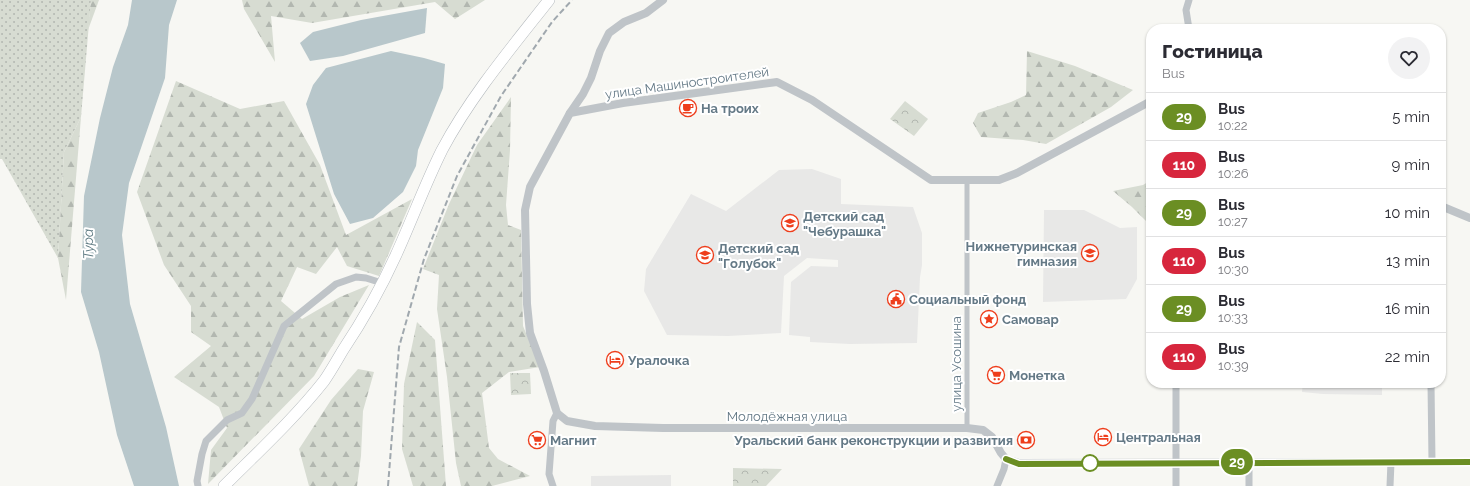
<!DOCTYPE html>
<html lang="en">
<head>
<meta charset="utf-8">
<style>
	body { margin:0; font-family:Raleway,sans-serif; background:#f2f2f3; color:#2b2b33; height:100vh; display:flex; flex-direction:column; font-size:15px; white-space:nowrap }
	* { box-sizing:border-box; margin:0 }
	p { font-size:13px; color:#7c7c81 }
	.icon { flex:none; width:22px; height:22px; fill:none; stroke:currentColor; stroke-width:2; stroke-linecap:round; stroke-linejoin:round }
	.map { position:relative; flex:1; overflow:hidden }
	.drawer { position:absolute; left:1146px; top:24px; width:300px; height:364px; display:flex; flex-direction:column; background:#fff; border-radius:16px; box-shadow:0 1px 3px #0004 }
	.drawer>* { flex:none }
	.badge { padding:0 8px; border-radius:13px; font-size:14px; line-height:26px }
	.map>.badge { position:absolute; translate:-50% -50%; box-shadow:0 0 0 2px #fff }
	.round { display:grid; place-items:center; flex:none; width:42px; height:42px; border-radius:21px; background:#f2f2f3 }
	.head { display:flex; align-items:center; justify-content:space-between; height:68px; padding:0 16px }
	h1 { font-size:19px; font-weight:800; line-height:30px }
	ul { padding:0; list-style:none }
	li { display:flex; align-items:center; gap:12px; height:48px; padding:0 16px; border-top:1px solid #e1e1e2 }
	li div { flex:1 }
	li b { display:block; font-size:15px }
	li em { font-style:normal }
	li .badge { min-width:44px; font-weight:700; text-align:center }
	.map>svg:first-child { display:block }
	.built { fill:#e8e8e7 }
	.grass { fill:url(#grass-dots) }
	.forest { fill:url(#forest-firs) }
	.park { fill:url(#park-crowns) }
	.water { fill:#b8c7cb }
	.lines { fill:none; stroke-linecap:round; stroke-linejoin:round }
	.primary-casing { stroke:#b5babe; stroke-width:12 }
	.pedestrian { stroke:#bfc4c8; stroke-width:5 }
	.minor { stroke:#bfc4c8; stroke-width:7 }
	.tertiary { stroke:#bfc4c8; stroke-width:8 }
	.primary { stroke:#fff; stroke-width:11 }
	.rail { stroke:#a0a8ae; stroke-width:2; stroke-dasharray:6 3; stroke-linecap:butt }
	.line-casing { stroke:#fff; stroke-width:9 }
	.line { stroke:#6b8e23; stroke-width:6 }
	.stop-dot { fill:#fff; stroke:#6b8e23; stroke-width:2 }
	.labels { text-anchor:middle; dominant-baseline:central; stroke-width:4; stroke-linejoin:round; paint-order:stroke }
	.street-label { font-size:13px; fill:#647986; stroke:#fff }
	.poi-label { font-size:13px; font-weight:bold; fill:#647986; stroke:#fff; text-anchor:start }
	.water-label { font-size:14px; font-style:italic; fill:#5f7b83; stroke:#fff }
</style>
</head>
<body>
<div class="map">
<svg width="1470" height="486" viewBox="0 0 1470 486">
	<defs>
		<pattern id="grass-dots" width="8" height="8" patternUnits="userSpaceOnUse"><rect width="8" height="8" fill="#d7dcd2"/><path d="M2 2h.1M6 6h.1" fill="none" stroke="#b2b7b0" stroke-width="1.8" stroke-linecap="round"/></pattern>
		<pattern id="forest-firs" width="22" height="20" patternUnits="userSpaceOnUse"><rect width="22" height="20" fill="#d7dcd2"/><path d="M5 1l3.5 6h-7zM16 11l3.5 6h-7z" fill="#b2b7b0"/></pattern>
		<pattern id="park-crowns" width="20" height="18" patternUnits="userSpaceOnUse"><rect width="20" height="18" fill="#d7dcd2"/><path d="M2 6a3 3 0 1 1 6 0M12 15a3 3 0 1 1 6 0" fill="none" stroke="#b2b7b0"/></pattern>
	</defs>
	<rect width="100%" height="100%" fill="#f7f7f3"/>
	<!-- built -->
	<g class="built">
		<path d="M812,169L841,179V204L913,207L922,233V265L920,277L917,343L850,344L810,342V337L789,335L791,282L811,266L838,267V260L807,258L784,276L781,333L728,336L667,335L644,291L646,269L691,194L726,211L779,170Z"/>
		<path d="M1044,210H1084L1120,228L1137,227V279L1126,299L1043,302Z"/>
		<path d="M1303,383H1413V385L1382,384V395L1323,394L1302,392Z"/>
		<path d="M671,475V486H591V476Z"/>
	</g>
	<!-- grass -->
	<path class="grass" d="M0,0H91L81,117L64,152L58,258L2,159H0Z"/>
	<!-- forest -->
	<g class="forest">
		<path d="M91,0H99L88,30Z"/>
		<path d="M242,0H485L455,19L435,2L312,23L271,16L275,62L244,9Z"/>
		<path d="M1027,51L1075,66L1133,90L1111,107L1046,144L1023,140L981,137L973,123L978,113L1011,102L1026,95Z"/>
		<path d="M176,81L240,109L284,101L320,165L346,235L412,199L379,276L347,266L337,247L316,274L297,267L281,301L302,319L340,297L369,285L314,376L208,484L211,450L227,428L219,407L174,377L211,346L191,332V306L164,265L137,192Z"/>
		<path d="M511,97L510,150L506,205L508,225L521,230L523,326L540,367L509,372L482,393L489,448L498,459L530,476L492,486H461L456,463L447,377L437,309L439,275L423,269L449,204L477,145Z"/>
		<path d="M81,117L66,300L58,258L64,152Z"/>
		<path d="M1151,180V288L1148,281L1146,221L1132,207L1113,191L1143,185Z"/>
		<path d="M417,322L435,340L446,486H413L402,449L404,384Z"/>
		<path d="M358,369L374,372L363,411L361,456L357,486H309L299,449L331,400Z"/>
	</g>
	<!-- park -->
	<g class="park">
		<path d="M905,101L928,119L914,136L890,119Z"/>
		<path d="M510,373H530L531,394L511,395Z"/>
		<path d="M733,468L782,469L766,486H733Z"/>
	</g>
	<!-- water -->
	<g class="water">
		<path d="M132,0H177L169,25L165,78L129,183L122,235L130,304L166,427L179,486H134L117,435L99,352L81,292L84,196L100,118L113,67L128,25Z"/>
		<path d="M427,8L425,33L343,56L310,61L300,43L313,32L361,20Z"/>
		<path d="M391,51L424,58L445,64L443,88L418,150L416,166L403,192L373,218L350,224L334,194L306,104L313,85L326,68Z"/>
	</g>
	<g class="lines">
		<!-- primary casing -->
		<g class="primary-casing">
			<path id="primary" d="M224,486C258,452 294,419 324,381C331,371 337,360 343,350C363,320 381,288 396,255C412,220 425,184 442,150C470,97 512,47 549,0"/>
		</g>
		<!-- pedestrian -->
		<path class="pedestrian" d="M967,428V180"/>
		<!-- minor -->
		<g class="minor">
			<path d="M1189,29L1186,10L1189,0"/>
			<path d="M1431,383L1432,462"/>
			<path d="M1249,462V486"/>
			<path d="M198,486L197,481L202,454L206,441L227,420L242,413L252,399L284,326L336,284L356,277L366,278L382,283"/>
			<path d="M553,486L549,474L553,421L557,413"/>
			<path d="M997,486L1004,469L1006,459"/>
			<path d="M1176,486V383"/>
			<path d="M1390,486L1391,462"/>
		</g>
		<!-- tertiary -->
		<g class="tertiary">
			<path d="M1151,101L1017,173L999,180H931L812,100L777,82L623,103L570,113L530,187L525,210L527,304L530,333L544,371L557,413L567,421L595,426L663,428H967L983,430L992,437L1001,453L1006,459L1019,463L1470,462"/>
			<path d="M570,113L583,94L591,78L600,51L609,33L624,22L646,13L663,0"/>
			<path d="M1441,206L1470,218"/>
		</g>
		<!-- primary -->
		<use href="#primary" class="primary"/>
		<!-- rail -->
		<path class="rail" d="M388,486L399,347L424,259L457,176L501,96L552,22L572,0"/>
	</g>
	<g class="lines">
		<!-- line casing -->
		<g class="line-casing">
			<path id="line" d="M1006,459L1019,464L1470,462"/>
		</g>
		<!-- line -->
		<use href="#line" class="line"/>
	</g>
	<!-- icons -->
	<defs>
		<g id="cafe-ring" transform="scale(0.9)"><circle r="9.5" fill="#fff" stroke="#ee3e1c" stroke-width="1.5"/><path d="M-5.5-4.5H6V0H3Q3 3.5 0 3.5H-2.5Q-5.5 3.5-5.5 0ZM3-3.2v2h1.7v-2ZM-6 4.5H4V6H-6Z" fill="#ee3e1c"/></g>
		<g id="school-ring" transform="scale(0.9)"><circle r="9.5" fill="#fff" stroke="#ee3e1c" stroke-width="1.5"/><path d="M0-5L7-2L0 1L-7-2ZM-4 1L0 2.5L4 1V4Q0 6-4 4Z" fill="#ee3e1c"/></g>
		<g id="civic-ring" transform="scale(0.9)"><circle r="9.5" fill="#fff" stroke="#ee3e1c" stroke-width="1.5"/><path d="M-.6-6.5H3V-4.5H.6V-3L4-1V1h2V6H-6V1h2V-1L-.6-3ZM-1.2 2.5V6h2.4V2.5Z" fill="#ee3e1c"/></g>
		<g id="sight-ring" transform="scale(0.9)"><circle r="9.5" fill="#fff" stroke="#ee3e1c" stroke-width="1.5"/><path d="M0-6L1.8-2.2L6-1.7L2.9 1.2L3.7 5.4L0 3.3L-3.7 5.4L-2.9 1.2L-6-1.7L-1.8-2.2Z" fill="#ee3e1c"/></g>
		<g id="hotel-ring" transform="scale(0.9)"><circle r="9.5" fill="#fff" stroke="#ee3e1c" stroke-width="1.5"/><path d="M-6-4.5h1.5V1H6V5H4.5V3h-9V5H-6ZM-4 0a1.8 1.8 0 1 1 3.6 0ZM.5 0V-2.5h3Q6-2.5 6 0Z" fill="#ee3e1c"/></g>
		<g id="supermarket-ring" transform="scale(0.9)"><circle r="9.5" fill="#fff" stroke="#ee3e1c" stroke-width="1.5"/><path d="M-6-5.5h2.5l.6 2H6L4.5 2H-2.5L-4.4-4H-6ZM-1.5 3.2a1.3 1.3 0 1 0 .1 0ZM3 3.2a1.3 1.3 0 1 0 .1 0Z" fill="#ee3e1c"/></g>
		<g id="bank-ring" transform="scale(0.9)"><circle r="9.5" fill="#fff" stroke="#ee3e1c" stroke-width="1.5"/><path d="M-6-4H6V4H-6ZM0-2.3a2.3 2.3 0 1 0 0 4.6a2.3 2.3 0 1 0 0-4.6Z" fill="#ee3e1c"/></g>
	</defs>
	<g fill-rule="evenodd">
		<use href="#cafe-ring" x="688" y="108"/>
		<use href="#school-ring" x="790" y="223"/>
		<use href="#school-ring" x="1090" y="253"/>
		<use href="#school-ring" x="705" y="255"/>
		<use href="#civic-ring" x="896" y="299"/>
		<use href="#sight-ring" x="989" y="319"/>
		<use href="#hotel-ring" x="615" y="360"/>
		<use href="#supermarket-ring" x="996" y="375"/>
		<use href="#hotel-ring" x="1103" y="437"/>
		<use href="#supermarket-ring" x="537" y="440"/>
		<use href="#bank-ring" x="1026" y="440"/>
	</g>
	<!-- markers -->
	<circle class="stop-dot" cx="1090" cy="463" r="8"/>
	<g class="labels">
		<!-- street labels -->
		<g class="street-label">
			<text transform="translate(687 83) rotate(-8)">улица Машиностроителей</text>
			<text transform="translate(956 364) rotate(-90)">улица Усошина</text>
			<text x="787" y="416">Молодёжная улица</text>
		</g>
		<!-- poi labels -->
		<g class="poi-label">
			<text x="701" y="108">На троих</text>
			<text x="803" y="216">Детский сад<tspan x="803" dy="15">"Чебурашка"</tspan></text>
			<text x="1077" y="246" text-anchor="end">Нижнетуринская<tspan x="1077" dy="15">гимназия</tspan></text>
			<text x="718" y="248">Детский сад<tspan x="718" dy="15">"Голубок"</tspan></text>
			<text x="909" y="299">Социальный фонд</text>
			<text x="1002" y="319">Самовар</text>
			<text x="628" y="360">Уралочка</text>
			<text x="1009" y="375">Монетка</text>
			<text x="1116" y="437">Центральная</text>
			<text x="550" y="440">Магнит</text>
			<text x="1013" y="440" text-anchor="end">Уральский банк реконструкции и развития</text>
		</g>
		<!-- water labels -->
		<g class="water-label">
			<text transform="translate(88 244) rotate(-91)">Тура</text>
		</g>
	</g>
</svg>
<b class="badge" style="left:1237px;top:462px;background:#6b8e23;color:#fff">29</b>
<section class="drawer">
<div class="head"><div><h1>Гостиница</h1><p>Bus</p></div><a class="round"><svg class="icon" aria-label="heart" viewBox="0 0 24 24"><path d="M12 20l-8-8c-3-5 5-10 8-4 3-6 11-1 8 4z"/></svg></a></div>
<ul>
<li><span class="badge" style="background:#6b8e23;color:#fff">29</span><div><b>Bus</b><p>10:22</p></div><em>5 min</em></li>
<li><span class="badge" style="background:#d7263d;color:#fff">110</span><div><b>Bus</b><p>10:26</p></div><em>9 min</em></li>
<li><span class="badge" style="background:#6b8e23;color:#fff">29</span><div><b>Bus</b><p>10:27</p></div><em>10 min</em></li>
<li><span class="badge" style="background:#d7263d;color:#fff">110</span><div><b>Bus</b><p>10:30</p></div><em>13 min</em></li>
<li><span class="badge" style="background:#6b8e23;color:#fff">29</span><div><b>Bus</b><p>10:33</p></div><em>16 min</em></li>
<li><span class="badge" style="background:#d7263d;color:#fff">110</span><div><b>Bus</b><p>10:39</p></div><em>22 min</em></li>
</ul>
</section>
</div>
</body>
</html>
